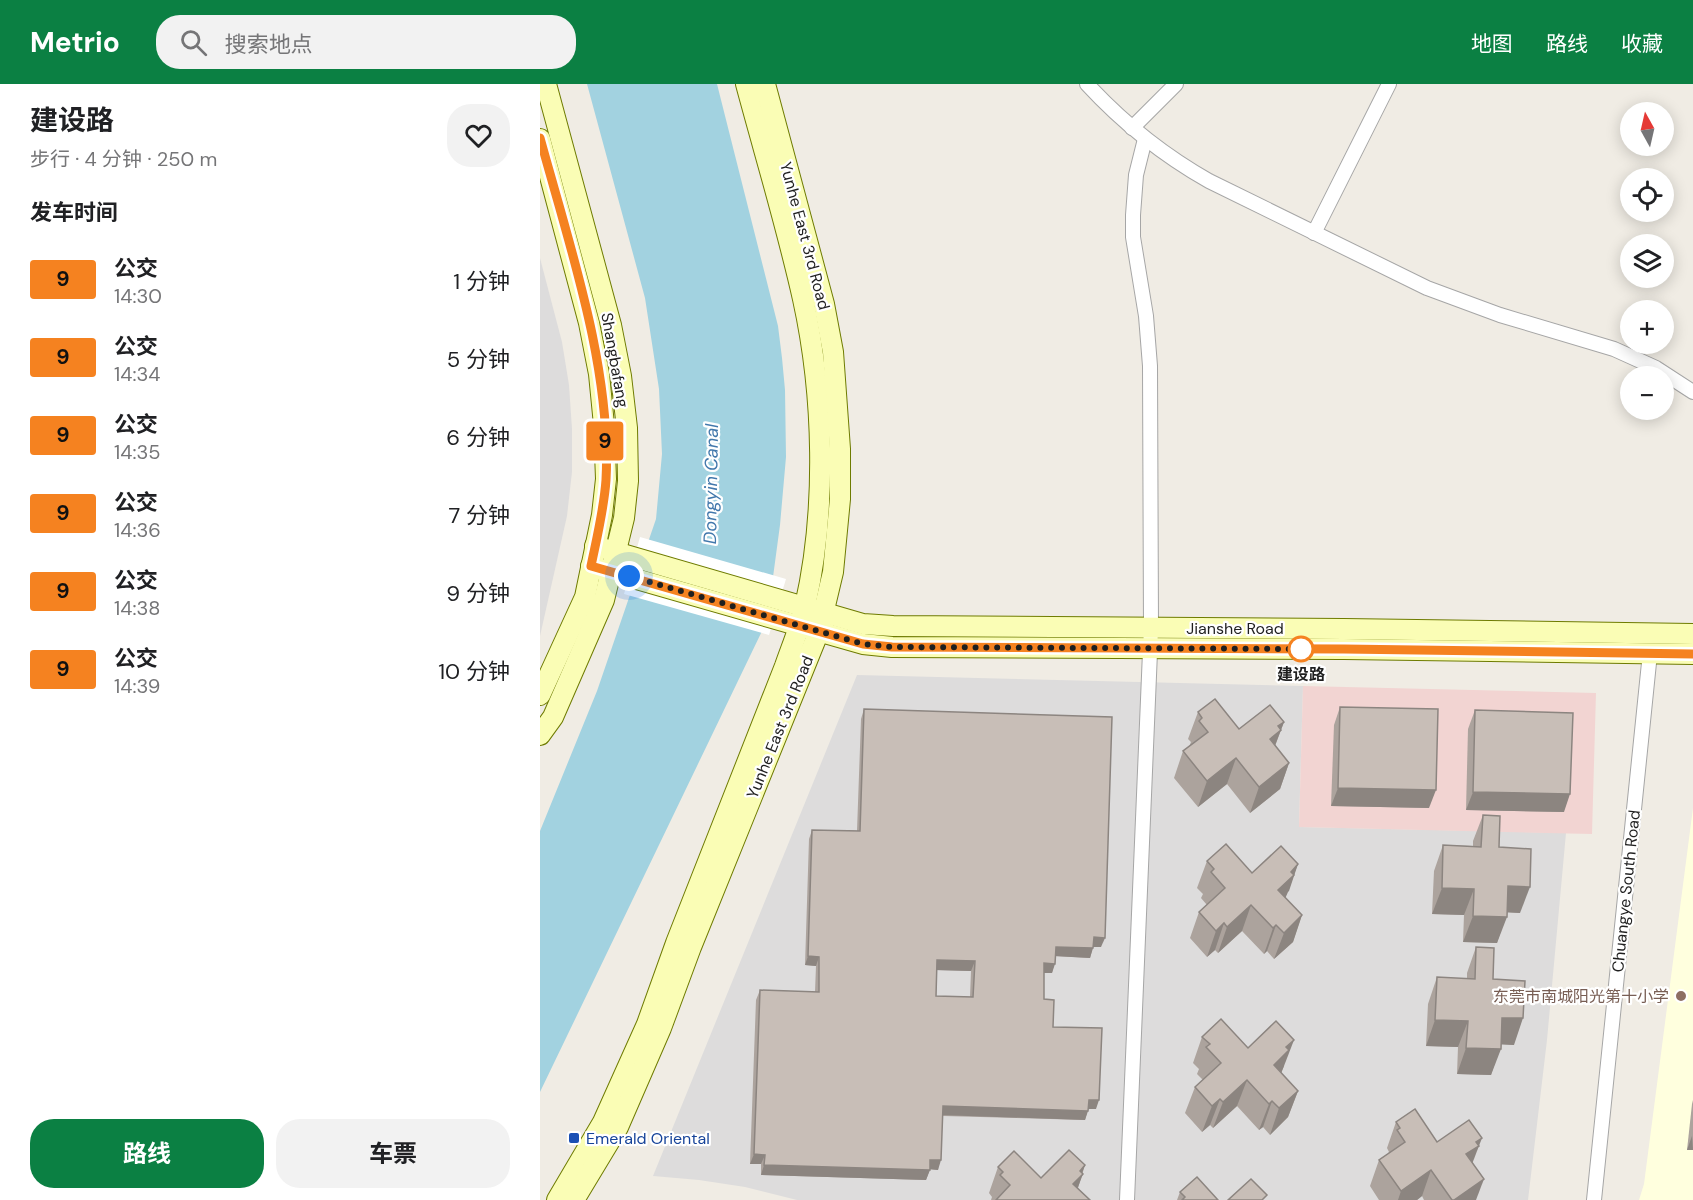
<!DOCTYPE html>
<html lang="zh">
<head>
<meta charset="utf-8">
<style>
	body { margin:0; font-family:"DM Sans","Noto Sans SC",sans-serif; background:#f2f2f2; color:#202124; height:100vh; display:flex; flex-direction:column; font-size:22px; white-space:nowrap }
	* { box-sizing:border-box; margin:0 }
	p { font-size:20px; color:#757577 }
	.icon { flex:none; width:33px; height:33px; fill:none; stroke:currentColor; stroke-width:2; stroke-linecap:round; stroke-linejoin:round }
	.map { position:relative; flex:1; overflow:hidden }
	.details { display:flex; flex-direction:column; background:#fff; width:540px }
	.details>* { flex:none }
	.badge { padding:0 12px; border-radius:4px; font-size:21px; line-height:39px }
	.needle { width:39px; rotate:352deg }
	.tools { position:absolute; left:1080px; top:18px; display:grid; gap:12px }
	.tools a { display:grid; place-items:center; width:54px; height:54px; border-radius:50%; background:#fff; box-shadow:0 3px 15px #0003; font-size:30px }
	.you { position:absolute; width:30px; height:30px; margin:-15px; border:4px solid #fff; border-radius:50%; background:#1a73e8; box-shadow:0 0 0 9px #1a73e833 }
	.map>.badge { position:absolute; translate:-50% -50%; box-shadow:0 0 0 3px #fff }
	h2 { padding:0 30px; font-size:22px; line-height:54px }
	.round { display:grid; place-items:center; flex:none; width:63px; height:63px; border-radius:24px; background:#f2f2f2 }
	.overview { display:flex; align-items:center; justify-content:space-between; height:102px; padding:0 30px }
	h1 { font-size:28px; font-weight:700; line-height:45px }
	.button { display:flex; gap:12px; margin-top:auto; padding:12px 30px }
	.button a { flex:1; height:69px; border-radius:24px; background:#0b8043; color:#fff; font-size:24px; font-weight:700; line-height:69px; text-align:center }
	.button a+a { background:#f2f2f2; color:#202124 }
	ul { padding:0; list-style:none }
	li { display:flex; align-items:center; gap:18px; height:78px; padding:0 30px }
	li div { flex:1 }
	li b { display:block; font-size:22px }
	li em { font-style:normal }
	li .badge { min-width:66px; font-weight:700; text-align:center }
	header { display:flex; align-items:center; gap:36px; box-sizing:border-box; height:84px; padding:0 30px; background:#0b8043; color:#fff }
	header strong { font-size:28px }
	nav { display:flex; gap:33px; margin-inline-start:auto; font-size:21px }
	.search { width:420px; height:54px; background:#f2f2f2; display:flex; align-items:center; gap:15px; box-sizing:border-box; padding:0 21px; border-radius:24px; color:#757577; font-size:22px }
	main { display:flex; flex:1; min-height:0 }
	.map>svg:first-child { display:block }
	.residential { fill:#dddcdc }
	.commercial { fill:#f2d4d2 }
	.education { fill:#ffffde }
	.water { fill:#a2d2e0 }
	.pier { fill:#fff }
	.lines { fill:none; stroke-linecap:round; stroke-linejoin:round }
	.street-casing { stroke:#a6a6a6; stroke-width:16 }
	.secondary-casing { stroke:#6e7b00; stroke-width:22 }
	.street { stroke:#fff; stroke-width:14 }
	.secondary { stroke:#fafdb5; stroke-width:20 }
	.wall { fill:#aca39d; fill-rule:evenodd }
	.shaded-wall { fill:#8c8580 }
	.building { fill:#c8beb7; stroke:#8c8580; stroke-width:1.5; fill-rule:evenodd }
	.line-casing { stroke:#fff; stroke-width:14 }
	.line { stroke:#f58220; stroke-width:9 }
	.walk { stroke:#1f1f1f; stroke-width:6; stroke-dasharray:0 10.8 }
	.stop-dot { fill:#fff; stroke:#f58220; stroke-width:3 }
	.education-dot { fill:#8d6e63; stroke:#fff; stroke-width:2 }
	.transit-dot { fill:#1a4fb4; stroke:#fff; stroke-width:2 }
	.labels { text-anchor:middle; dominant-baseline:central; stroke-width:4.5; stroke-linejoin:round; paint-order:stroke }
	.street-label { font-size:16px; fill:#1f1f1f; stroke:#fff }
	.stop-label { font-size:16px; font-weight:bold; fill:#1f1f1f; stroke:#fff }
	.education-label { font-size:16px; fill:#785e54; stroke:#fff; text-anchor:end }
	.transit-label { font-size:16px; fill:#164399; stroke:#fff; text-anchor:start }
	.water-label { font-size:18px; font-style:italic; fill:#4278ac; stroke:#fff }
</style>
</head>
<body>
<header>
<strong>Metrio</strong>
<div class="search"><svg class="icon" aria-label="search" viewBox="0 0 24 24"><circle cx="10" cy="10" r="6"/><path d="M15 15l6 6"/></svg>搜索地点</div>
<nav><a>地图</a><a>路线</a><a>收藏</a></nav>
</header>
<main>
<section class="details">
<div class="overview"><div><h1>建设路</h1><p>步行 · 4 分钟 · 250 m</p></div><a class="round"><svg class="icon" aria-label="heart" viewBox="0 0 24 24"><path d="M12 20l-8-8c-3-5 5-10 8-4 3-6 11-1 8 4z"/></svg></a></div>
<h2>发车时间</h2>
<ul>
<li><span class="badge" style="background:#f58220;color:#111">9</span><div><b>公交</b><p>14:30</p></div><em>1 分钟</em></li>
<li><span class="badge" style="background:#f58220;color:#111">9</span><div><b>公交</b><p>14:34</p></div><em>5 分钟</em></li>
<li><span class="badge" style="background:#f58220;color:#111">9</span><div><b>公交</b><p>14:35</p></div><em>6 分钟</em></li>
<li><span class="badge" style="background:#f58220;color:#111">9</span><div><b>公交</b><p>14:36</p></div><em>7 分钟</em></li>
<li><span class="badge" style="background:#f58220;color:#111">9</span><div><b>公交</b><p>14:38</p></div><em>9 分钟</em></li>
<li><span class="badge" style="background:#f58220;color:#111">9</span><div><b>公交</b><p>14:39</p></div><em>10 分钟</em></li>
</ul>
<div class="button"><a>路线</a><a>车票</a></div>
</section>
<div class="map">
<svg width="1153" height="1116" viewBox="0 0 1153 1116">
	<rect width="100%" height="100%" fill="#f0ece4"/>
	<!-- residential -->
	<g class="residential">
		<path d="M0,174L22,258L29,301L32,345V388L27,432L0,552Z"/>
		<path d="M317,591L763,602L759,743L1026,749L1007,956L988,1116H257L205,1103L159,1096L113,1092Z"/>
	</g>
	<!-- commercial -->
	<path class="commercial" d="M763,602L1056,609L1052,750L759,743Z"/>
	<!-- education -->
	<path class="education" d="M1153,724V1116H1099L1104,1100Z"/>
	<!-- water -->
	<path class="water" d="M47,0H177L238,242L242,274L245,306L246,373L240,441L233,493L223,545L0,1008V747L57,607L116,435L122,370L119,305L105,214Z"/>
	<!-- pier -->
	<path class="pier" d="M100,453L246,495L229,551L84,510Z"/>
	<g class="lines">
		<!-- street casing -->
		<g class="street-casing">
			<g id="street">
				<path d="M547,0C583,39 623,71 669,97L887,204L960,231L1074,265L1116,284L1153,308"/>
				<path d="M592,44L636,0"/>
				<path d="M774,149L849,0"/>
				<path d="M587,1116L611,544L610,282L606,232L593,153V131L596,91L605,55"/>
				<path d="M1054,1116L1110,569"/>
			</g>
		</g>
		<!-- secondary casing -->
		<g class="secondary-casing">
			<g id="secondary">
				<path d="M0,55L49,239L59,290L64,341L66,395L62,431L45,513L0,611"/>
				<path d="M55,462L323,540L353,542L804,545L1153,550"/>
				<path d="M51,482L323,560L352,563L804,565L1153,570"/>
				<path d="M0,651L13,633L64,516L84,434L88,397L87,344L81,292L71,241L6,0"/>
				<path d="M17,1116L63,1038L107,940L136,859L245,582C252,562 260,543 265,522C287,426 284,311 263,215C247,143 225,71 206,0"/>
				<path d="M34,1116L78,1043L121,944L151,863L279,547L293,488L300,415V365L293,268L284,220L225,0"/>
			</g>
		</g>
		<!-- street -->
		<use href="#street" class="street"/>
		<!-- secondary -->
		<use href="#secondary" class="secondary"/>
	</g>
	<!-- wall -->
	<g class="wall">
		<path d="M800,623L889,724L791,722L794,641Z"/>
		<path d="M324,625L561,863H553L550,874L516,872L512,889H504V915L513,943L556,1025H548L545,1036L403,1032L398,1086L390,1085L386,1096L221,1091V1080H210L216,916L220,906L275,908L276,882L265,881L269,755L272,746L317,747L321,635ZM397,886L431,887L430,913L396,912Z"/>
		<path d="M935,626L1024,728L926,726L928,645Z"/>
		<path d="M658,628L699,645L744,638L735,662L749,679L740,705L710,729L687,700L658,723L634,694L643,667L649,663L651,658L648,655Z"/>
		<path d="M943,731L980,829L967,828L957,859L923,858L924,831L892,830L894,787L903,761L933,762V757Z"/>
		<path d="M667,777L712,789L758,780L745,814L762,831L753,858L734,875L727,867L724,870L702,847L678,869L675,866L667,873L650,854L659,828L667,821L661,814L663,810L657,804Z"/>
		<path d="M936,863L953,895L974,961L961,960L951,991L917,990L918,963L886,962L888,920L897,893L927,895V889Z"/>
		<path d="M662,953L708,964L744,982L741,989L758,1007L748,1033L730,1051L723,1043L719,1046L697,1022L673,1044L670,1041L662,1048L645,1029L655,1003L663,996L657,990L659,985L653,979Z"/>
		<path d="M1153,1016V1066H1147L1152,1020Z"/>
		<path d="M856,1038L897,1058L933,1079L936,1116H884L882,1112L877,1116H839L830,1102L839,1076L848,1070L849,1068L847,1064Z"/>
		<path d="M545,1081L538,1104L550,1116H451L452,1113L449,1109L458,1083L501,1094Z"/>
		<path d="M640,1108L678,1116H637Z"/>
	</g>
	<!-- shaded-wall -->
	<g class="shaded-wall">
		<path d="M744,638L731,672L730,655L738,642Z"/>
		<path d="M696,674L687,700L658,723L667,697Z"/>
		<path d="M749,679L740,705L710,729L719,703Z"/>
		<path d="M798,704L896,706L889,724L791,722Z"/>
		<path d="M933,708L1030,710L1024,728L926,726Z"/>
		<path d="M758,780L749,807L748,808L744,817L738,806L751,788Z"/>
		<path d="M968,802L990,803L980,829L959,828Z"/>
		<path d="M902,804L934,805L924,831L892,830Z"/>
		<path d="M711,821L702,847L678,869L687,843Z"/>
		<path d="M762,831L753,858L734,875L744,849Z"/>
		<path d="M933,832L967,833L957,859L923,858Z"/>
		<path d="M684,839L675,866L667,873L676,847Z"/>
		<path d="M736,841L727,867L724,870L733,844Z"/>
		<path d="M554,853L565,854L561,863H550Z"/>
		<path d="M516,863L553,864L550,874L513,872Z"/>
		<path d="M268,872L279,873L276,882L265,881Z"/>
		<path d="M397,876L435,877L431,887L394,886Z"/>
		<path d="M504,879L515,880L512,889H501Z"/>
		<path d="M962,934H983L974,961L952,960Z"/>
		<path d="M895,936L928,937L918,963L886,962Z"/>
		<path d="M754,956L744,982L740,992L734,981L746,963Z"/>
		<path d="M926,964L961,965L951,991L917,990Z"/>
		<path d="M707,996L697,1022L673,1044L683,1018Z"/>
		<path d="M758,1007L748,1033L730,1051L739,1024Z"/>
		<path d="M680,1015L670,1041L662,1048L672,1022Z"/>
		<path d="M549,1016H559L556,1025H545Z"/>
		<path d="M732,1017L723,1043L719,1046L729,1020Z"/>
		<path d="M403,1022L548,1027L545,1036L400,1031Z"/>
		<path d="M1152,1052L1153,1066H1147Z"/>
		<path d="M942,1054L929,1088L926,1070L936,1058Z"/>
		<path d="M214,1070L225,1071L221,1080H210Z"/>
		<path d="M390,1076H401L398,1086L387,1085Z"/>
		<path d="M224,1081L390,1086L386,1096L221,1091Z"/>
		<path d="M545,1081L541,1092L543,1090L533,1116V1100L540,1087Z"/>
		<path d="M891,1086L882,1112L877,1116H858L861,1107Z"/>
		<path d="M944,1095L936,1116H914Z"/>
	</g>
	<!-- building -->
	<g class="building">
		<path d="M675,615L699,645L730,621L744,638L738,642L741,646L730,655L749,679L719,703L696,674L667,697L643,667L668,648L659,637L662,634L658,628Z"/>
		<path d="M800,623L898,625L896,706L798,704Z"/>
		<path d="M324,625L572,633L565,854L554,853L553,864L516,863L515,880L504,879V915L514,916L513,943L562,944L559,1016H549L548,1027L403,1022L401,1076H390V1086L224,1081L225,1071L214,1070L220,906L279,908V873L268,872L272,746L320,747ZM397,876L435,877L433,913L396,912Z"/>
		<path d="M935,626L1033,629L1030,710L933,708Z"/>
		<path d="M943,731L960,732L959,763L991,765L990,803L968,802L967,833L933,832L934,805L902,804L903,761L941,763Z"/>
		<path d="M686,760L712,789L741,762L758,780L751,788L754,791L738,806L762,831L744,849L736,841L733,844L711,821L687,843L684,839L676,847L659,828L685,804L671,788L674,785L667,777Z"/>
		<path d="M936,863L954,864L953,895L985,897L983,934H962L961,965L926,964L928,937L895,936L897,893L935,895Z"/>
		<path d="M681,935L708,964L736,937L754,956L746,963L749,966L734,981L758,1007L739,1024L732,1017L729,1020L707,996L683,1018L680,1015L672,1022L655,1003L681,979L666,963L670,960L662,953Z"/>
		<path d="M875,1025L897,1058L929,1036L942,1054L936,1058L939,1062L926,1070L944,1095L914,1116H912L891,1086L861,1107L839,1076L865,1058L857,1046L860,1044L856,1038Z"/>
		<path d="M529,1066L545,1081L540,1087L543,1090L533,1100L550,1116H456L470,1101L460,1091L463,1088L458,1083L474,1067L501,1094Z"/>
		<path d="M657,1093L678,1116H642L645,1113L640,1108Z"/>
		<path d="M711,1095L727,1111L722,1116H688Z"/>
	</g>
	<g class="lines">
		<!-- line casing -->
		<g class="line-casing">
			<path id="line" d="M0,54C29,160 72,285 66,396C64,425 57,453 51,482L323,560L352,563L804,565L1153,570"/>
		</g>
		<!-- line -->
		<use href="#line" class="line"/>
		<!-- walk -->
		<path class="walk" d="M89,492L323,560L352,563L761,565"/>
	</g>
	<!-- markers -->
	<circle class="stop-dot" cx="761" cy="565" r="12"/>
	<circle class="education-dot" cx="1141" cy="912" r="6"/>
	<rect class="transit-dot" x="28" y="1048" width="12" height="12" rx="3"/>
	<g class="labels">
		<!-- street labels -->
		<g class="street-label">
			<text transform="translate(265 152) rotate(75)">Yunhe East 3rd Road</text>
			<text transform="translate(75 276) rotate(80)">Shangbafang</text>
			<text x="695" y="544">Jianshe Road</text>
			<text transform="translate(240 643) rotate(-68)">Yunhe East 3rd Road</text>
			<text transform="translate(1086 807) rotate(-84)">Chuangye South Road</text>
		</g>
		<!-- stop labels -->
		<g class="stop-label">
			<text x="761" y="590">建设路</text>
		</g>
		<!-- education labels -->
		<g class="education-label">
			<text x="1129" y="912">东莞市南城阳光第十小学</text>
		</g>
		<!-- transit labels -->
		<g class="transit-label">
			<text x="46" y="1054">Emerald Oriental</text>
		</g>
		<!-- water labels -->
		<g class="water-label">
			<text transform="translate(171 400) rotate(-89)">Dongyin Canal</text>
		</g>
	</g>
</svg>
<div class="tools">
<a><svg class="needle" viewBox="-14 -14 28 28"><path d="M0-13l5 13h-10z" fill="#e53935"/><path d="M0 13l5-13h-10z" fill="#757577"/></svg></a>
<a><svg class="icon" aria-label="locate" viewBox="0 0 24 24"><circle cx="12" cy="12" r="6"/><path d="M12 2v4M12 18v4M2 12h4M18 12h4"/></svg></a>
<a><svg class="icon" aria-label="layers" viewBox="0 0 24 24"><path d="M12 4l9 5-9 5-9-5zM3 14l9 5 9-5"/></svg></a>
<a>+</a>
<a>−</a>
</div>
<div class="you" style="left:89px;top:492px"></div>
<b class="badge" style="left:65px;top:357px;background:#f58220;color:#111">9</b>
</div>
</main>
</body>
</html>
